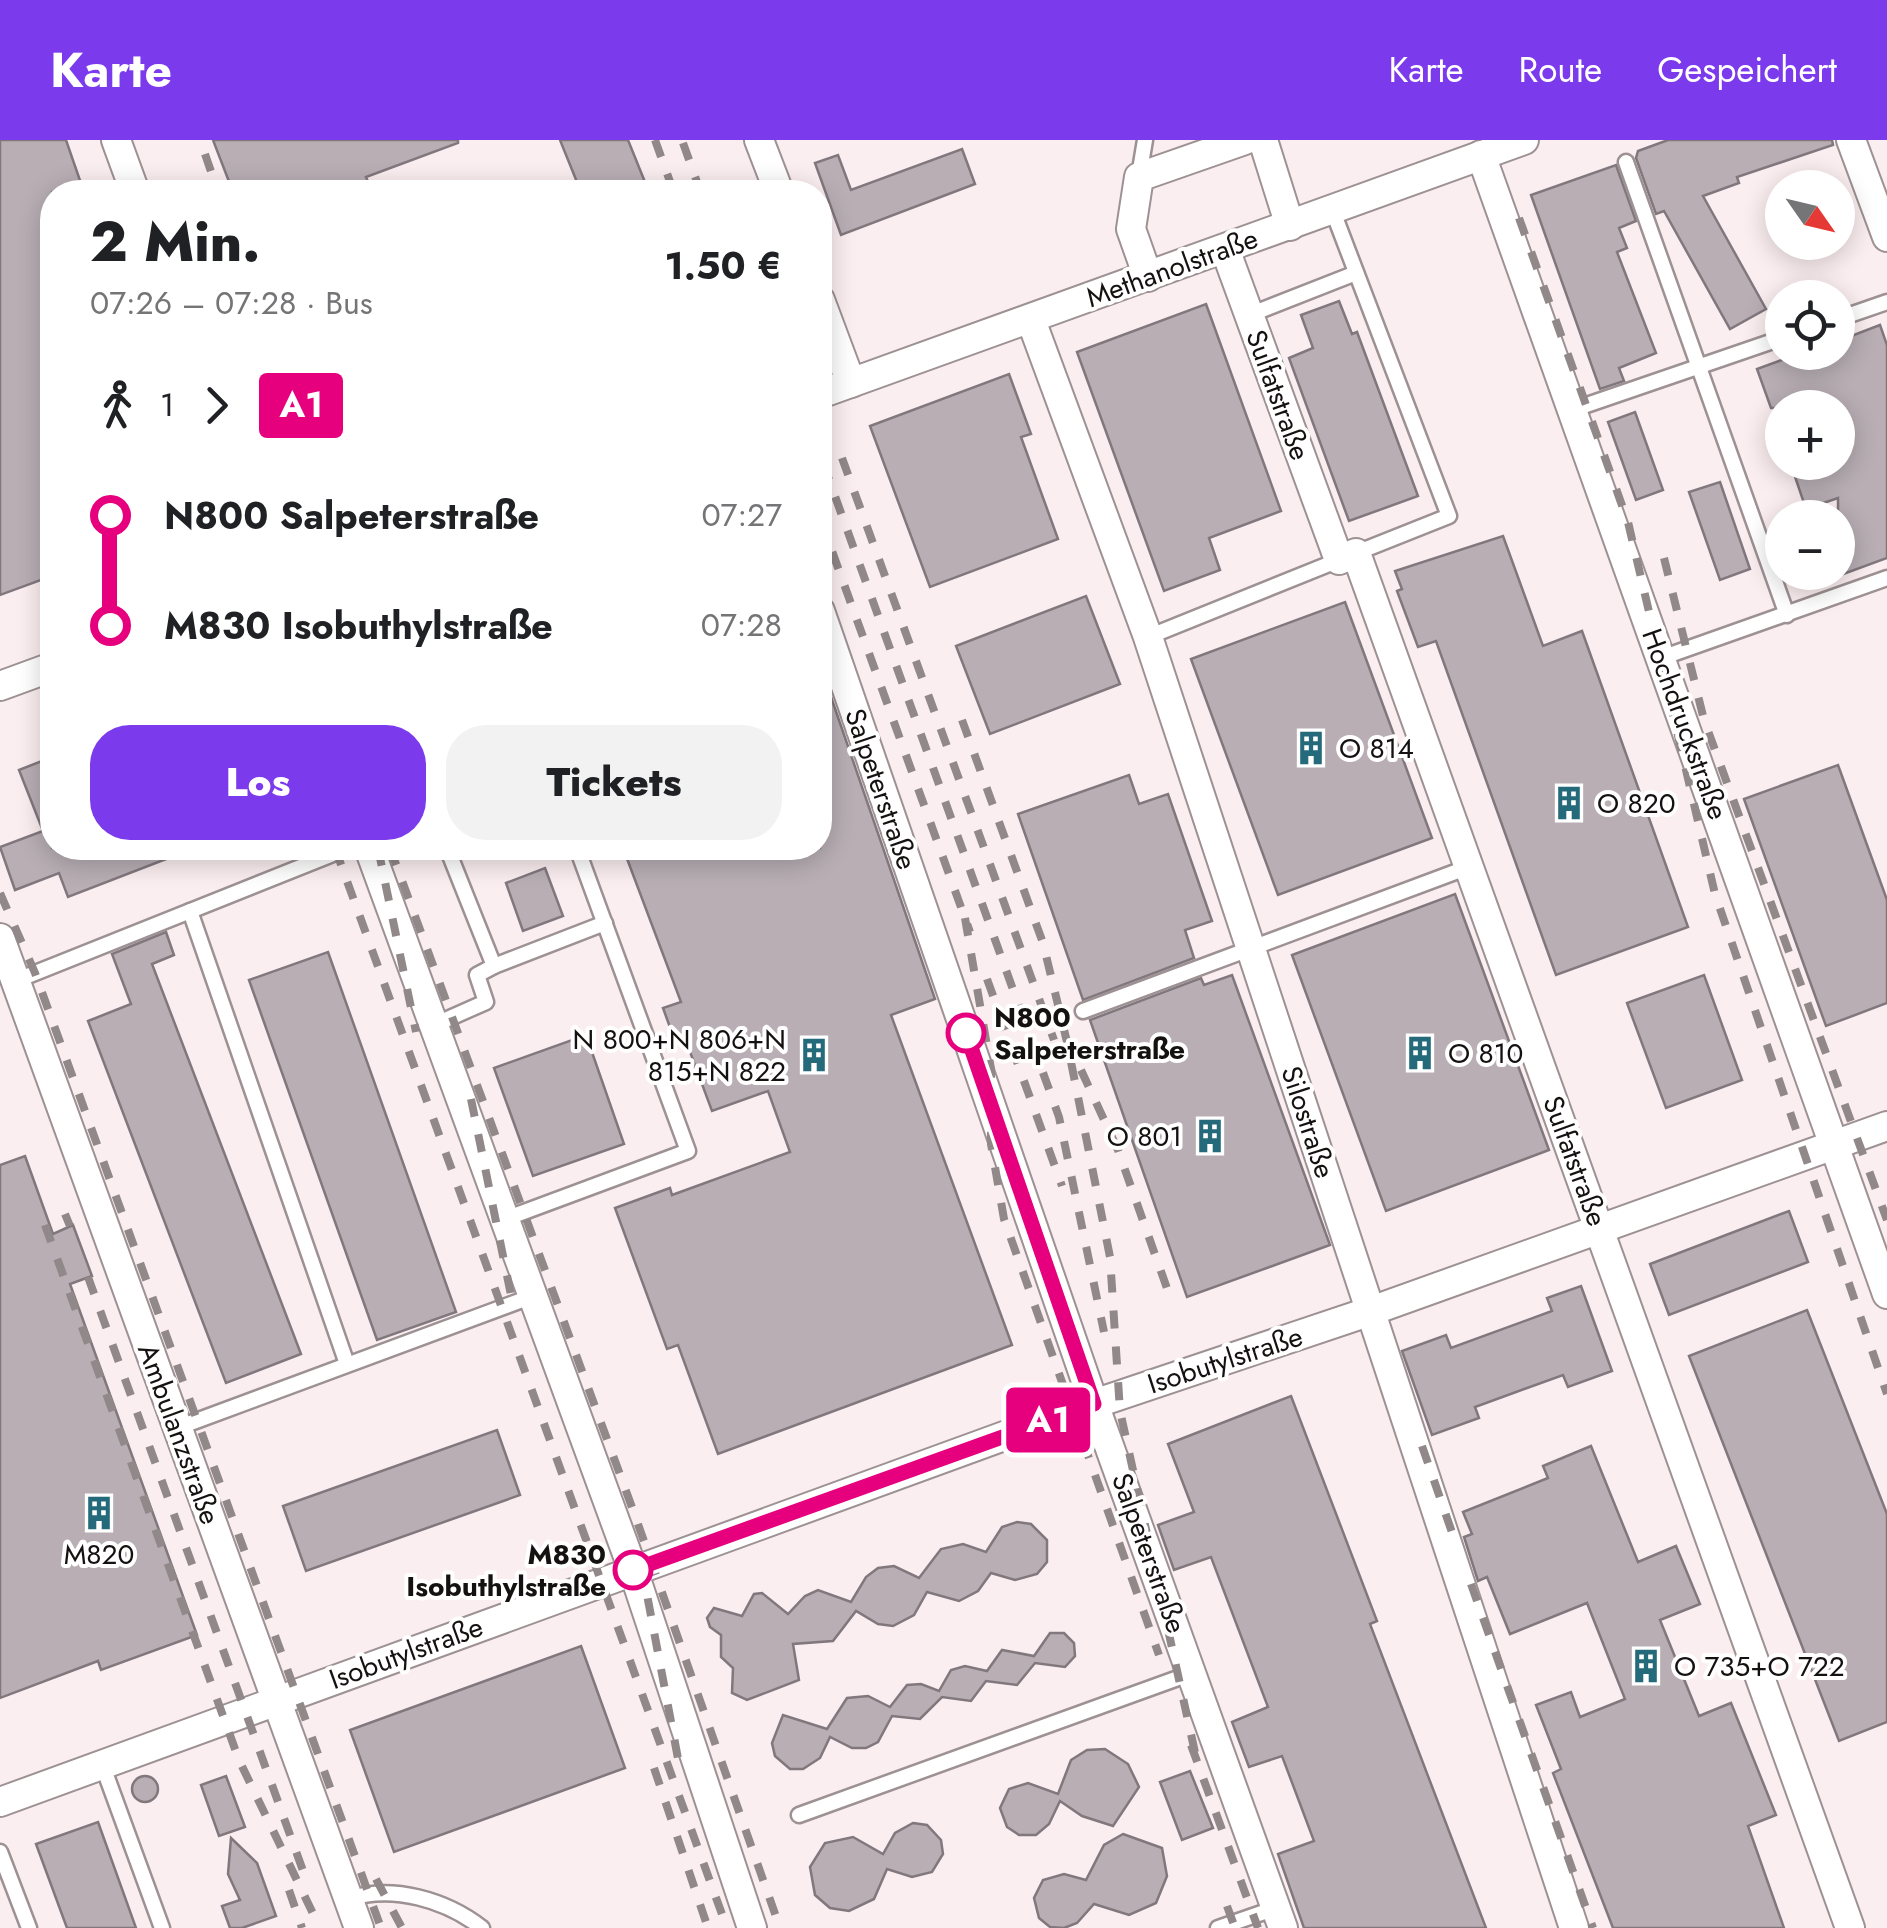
<!DOCTYPE html>
<html lang="de">
<head>
<meta charset="utf-8">
<style>
	body { margin:0; font-family:Jost,sans-serif; background:#f2f2f2; color:#202124; height:100vh; display:flex; flex-direction:column; font-size:38px; white-space:nowrap }
	* { box-sizing:border-box; margin:0 }
	p { font-size:32px; color:#757577 }
	.icon { flex:none; width:55px; height:55px; fill:none; stroke:currentColor; stroke-width:2; stroke-linecap:round; stroke-linejoin:round }
	.map { position:relative; flex:1; overflow:hidden }
	.drawer { position:absolute; left:40px; top:40px; width:792px; height:680px; display:flex; flex-direction:column; background:#fff; border-radius:40px; box-shadow:0 5px 25px #0003 }
	.drawer>* { flex:none }
	.badge { padding:0 20px; border-radius:8px; font-size:35px; line-height:65px }
	.needle { width:65px; rotate:124deg }
	.fabs { position:absolute; left:1765px; top:30px; display:grid; gap:20px }
	.fabs a { display:grid; place-items:center; width:90px; height:90px; border-radius:50%; background:#fff; box-shadow:0 5px 25px #0003; font-size:50px }
	.map>.badge { position:absolute; translate:-50% -50%; box-shadow:0 0 0 5px #fff }
	.legs { display:flex; align-items:center; gap:15px; height:110px; padding:0 50px; font-size:32px }
	.legs p { margin-inline-start:auto }
	.headline { display:flex; align-items:center; justify-content:space-between; height:170px; padding:0 50px }
	h1 { font-size:55px; font-weight:800; line-height:75px }
	.cta { display:flex; gap:20px; margin-top:auto; padding:20px 50px }
	.cta a { flex:1; height:115px; border-radius:40px; background:#7c3aed; color:#fff; font-size:40px; font-weight:800; line-height:115px; text-align:center }
	.cta a+a { background:#f2f2f2; color:#202124 }
	ul { padding:0 50px; list-style:none }
	li { display:flex; align-items:center; gap:35px; height:110px; font-size:38px }
	li i { display:grid; place-items:center; width:15px; height:100%; margin:0 12px; background:currentColor }
	li i::after { content:''; width:25px; height:25px; margin:-12px; border:8px solid; border-radius:50%; background:#fff }
	li p { margin-inline-start:auto }
	li:first-child i { background:linear-gradient(#0000 50%,currentColor 0) }
	li:last-child i { background:linear-gradient(currentColor 50%,#0000 0) }
	header { display:flex; align-items:center; gap:60px; box-sizing:border-box; height:140px; padding:0 50px; background:#7c3aed; color:#fff }
	header strong { font-size:48px }
	nav { display:flex; gap:55px; margin-inline-start:auto; font-size:35px }
	.map>svg:first-child { display:block }
	.building { fill:#b8aeb4; stroke:#81787e; stroke-width:2.5 }
	.lines { fill:none; stroke-linecap:round; stroke-linejoin:round }
	.lane-casing { stroke:#9d9193; stroke-width:19 }
	.street-casing { stroke:#9d9193; stroke-width:32 }
	.lane { stroke:#fff; stroke-width:14 }
	.street { stroke:#fff; stroke-width:28 }
	.rail { stroke:#918889; stroke-width:8; stroke-dasharray:18 18; stroke-linecap:butt }
	.line-1-casing { stroke:#fff; stroke-width:22 }
	.line-1 { stroke:#e6007e; stroke-width:15 }
	.stop-1-dot { fill:#fff; stroke:#e6007e; stroke-width:5 }
	.labels { text-anchor:middle; dominant-baseline:central; stroke-width:8; stroke-linejoin:round; paint-order:stroke }
	.street-label { font-size:28px; fill:#151111; stroke:#fff }
	.poi-label { font-size:28px; fill:#151111; stroke:#fff; text-anchor:start }
	.stop-label { font-size:28px; font-weight:bold; fill:#151111; stroke:#fff; text-anchor:start }
</style>
</head>
<body>
<header>
<strong>Karte</strong>
<nav><a>Karte</a><a>Route</a><a>Gespeichert</a></nav>
</header>
<div class="map">
<svg width="1887" height="1788" viewBox="0 0 1887 1788">
	<rect width="100%" height="100%" fill="#fbeef0"/>
	<!-- building -->
	<g class="building">
		<path d="M0,0H66L84,52H52V436L0,455Z"/>
		<path d="M213,0H458V3L366,37L370,47L356,52H233Z"/>
		<path d="M560,0H628L649,52H581Z"/>
		<path d="M1668,0H1832L1833,5L1737,37L1739,43L1703,56L1766,169L1730,189L1664,71L1656,74L1636,18L1638,11Z"/>
		<path d="M962,9L975,44L841,95L815,23L838,15L851,50Z"/>
		<path d="M1616,25L1636,81L1619,88L1627,108L1617,112L1656,213L1619,228L1624,241L1600,249L1531,55Z"/>
		<path d="M1339,161L1352,194L1357,192L1418,356L1349,381L1289,218L1313,208L1301,175Z"/>
		<path d="M1206,164L1281,371L1209,398L1220,430L1164,451L1077,212Z"/>
		<path d="M1880,185L1887,205V418L1838,436V358L1806,369L1790,322H1838V268H1771L1757,229L1804,212H1838V201Z"/>
		<path d="M1009,234L1031,294L1021,297L1058,399L930,447L870,286Z"/>
		<path d="M1635,272L1663,350L1636,360L1608,282Z"/>
		<path d="M1720,342L1750,429L1720,440L1689,352Z"/>
		<path d="M1503,396L1543,506L1582,491L1688,787L1556,835L1436,501L1418,507L1397,451L1402,449L1395,431Z"/>
		<path d="M1086,456L1120,544L990,594L956,506Z"/>
		<path d="M1345,462L1432,698L1278,755L1191,519Z"/>
		<path d="M820,525L935,859L891,875L1012,1205L718,1314L678,1205L667,1209L615,1068L670,1048L672,1055L790,1012L768,951L712,971L686,901L676,904L663,868L681,862L623,708H820Z"/>
		<path d="M52,617V708L192,709L68,757L59,733L15,750L0,707L43,691L19,630Z"/>
		<path d="M1838,625L1887,760V863L1826,886L1744,659Z"/>
		<path d="M1129,635L1139,664L1168,654L1212,781L1185,790L1194,818L1083,860L1018,674Z"/>
		<path d="M545,728L563,776L523,791L506,743Z"/>
		<path d="M1455,754L1549,1010L1386,1071L1292,815Z"/>
		<path d="M166,792L174,815L152,824L301,1214L226,1243L88,881L131,864L112,814Z"/>
		<path d="M328,812L456,1172L377,1200L249,840Z"/>
		<path d="M1232,835L1330,1105L1187,1157L1090,880L1201,838L1204,845Z"/>
		<path d="M1704,835L1742,940L1666,968L1627,863Z"/>
		<path d="M586,895L624,1004L533,1036L494,928Z"/>
		<path d="M25,1016L53,1094L73,1085L92,1136L70,1144L197,1495L101,1530L98,1521L0,1558V1025Z"/>
		<path d="M1789,1071L1808,1122L1669,1175L1650,1124Z"/>
		<path d="M1581,1146L1612,1231L1568,1247L1563,1235L1475,1267L1479,1278L1432,1295L1402,1211L1446,1195L1451,1208L1552,1171L1547,1158Z"/>
		<path d="M1807,1170L1887,1374V1582L1839,1601L1689,1216Z"/>
		<path d="M1291,1256L1377,1481L1370,1484L1486,1788H1304L1278,1714L1314,1701L1282,1616L1249,1627L1232,1582L1268,1567L1211,1417L1174,1430L1158,1385L1194,1372L1168,1304Z"/>
		<path d="M497,1290L520,1355L306,1431L283,1366Z"/>
		<path d="M1591,1306L1638,1422L1676,1406L1700,1464L1660,1480L1699,1576L1731,1563L1776,1675L1748,1686L1784,1788H1613L1553,1633L1561,1629L1536,1565L1571,1552L1580,1577L1625,1559L1587,1463L1510,1494L1487,1437L1478,1441L1464,1397L1472,1394L1463,1372L1548,1338L1543,1326Z"/>
		<path d="M1017,1382L1031,1384L1047,1400V1422L1037,1434L1015,1440L991,1433L978,1451L959,1461L927,1452L914,1475L893,1486L878,1484L856,1471L833,1501L793,1504L799,1540L747,1560L732,1553L733,1528L721,1517V1495L710,1487L707,1478L714,1468L742,1476L754,1454L762,1453L788,1474L805,1456L818,1450L851,1462L866,1437L878,1428L894,1426L919,1438L941,1409L963,1404L986,1412L1002,1387Z"/>
		<path d="M1050,1493H1064L1074,1503L1075,1516L1065,1527L1035,1523L1017,1545L986,1541L971,1561L942,1557L920,1579L892,1576L878,1602L866,1608H852L830,1597L820,1618L803,1629H790L775,1616L772,1603L783,1575L827,1589L847,1558L868,1556L890,1567L907,1545L921,1544L939,1551L951,1530L965,1526L987,1531L1002,1510L1034,1516Z"/>
		<path d="M581,1506L625,1628L394,1712L350,1590Z"/>
		<path d="M1105,1609L1128,1624L1139,1647L1113,1686L1082,1676L1060,1661L1049,1684L1036,1695H1019L1007,1687L1000,1668L1009,1649L1028,1643L1058,1654L1071,1620L1087,1610Z"/>
		<path d="M1190,1631L1213,1688L1182,1700L1160,1642Z"/>
		<circle cx="145" cy="1649" r="13"/>
		<path d="M226,1636L245,1687L219,1696L201,1645Z"/>
		<path d="M98,1682L136,1788H67L36,1704Z"/>
		<path d="M913,1683L927,1685L941,1700L943,1714L932,1732L912,1737L887,1729L874,1759L849,1771L830,1768L815,1755L810,1727L825,1703L853,1697L883,1714L895,1693Z"/>
		<path d="M1123,1694L1162,1708L1167,1736L1156,1763L1129,1775L1094,1764L1077,1783L1064,1788L1050,1787L1039,1778L1034,1758L1043,1740L1064,1734L1086,1740L1104,1705Z"/>
		<path d="M231,1698L257,1723L276,1776L242,1788H230L222,1766L240,1760L228,1734Z"/>
	</g>
	<g class="lines">
		<!-- lane casing -->
		<g class="lane-casing">
			<g id="lane">
				<path d="M1626,22L1787,475"/>
				<path d="M1139,36L1145,0"/>
				<path d="M1332,69L1449,376L1356,413"/>
				<path d="M1249,175L1356,133"/>
				<path d="M1838,179L1887,162"/>
				<path d="M1572,270L1782,198"/>
				<path d="M1148,497L1339,420"/>
				<path d="M1661,518L1887,438"/>
				<path d="M190,771L347,1224"/>
				<path d="M494,826L605,783"/>
				<path d="M15,841L348,708"/>
				<path d="M1083,871L1466,728"/>
				<path d="M434,885L486,862L477,835L494,826L447,708"/>
				<path d="M505,1079L688,1011L577,708"/>
				<path d="M177,1288L533,1156"/>
				<path d="M102,1624L162,1788"/>
				<path d="M799,1675L1192,1533"/>
				<path d="M0,1712L29,1788"/>
				<path d="M349,1759C392,1744 446,1760 482,1788"/>
				<path d="M1218,1788L1276,1768"/>
			</g>
		</g>
		<!-- street casing -->
		<g class="street-casing">
			<g id="street">
				<path d="M116,0L135,52"/>
				<path d="M759,0L779,52"/>
				<path d="M1263,0L1290,86"/>
				<path d="M1851,0L1887,97"/>
				<path d="M1481,15L1887,1154"/>
				<path d="M1225,109L1339,420L1356,413L1850,1788"/>
				<path d="M1148,137L1131,89L1139,37L1245,0"/>
				<path d="M820,160L851,243"/>
				<path d="M1031,180L1148,497L1574,1788"/>
				<path d="M820,254L1524,0"/>
				<path d="M820,471L1094,1264L1283,1788"/>
				<path d="M0,546L52,527"/>
				<path d="M369,708L633,1430L752,1788"/>
				<path d="M0,798L359,1788"/>
				<path d="M0,1662L1070,1272L1371,1171L1887,986"/>
			</g>
		</g>
		<!-- lane -->
		<use href="#lane" class="lane"/>
		<!-- street -->
		<use href="#street" class="street"/>
		<!-- rail -->
		<g class="rail">
			<path d="M655,0L673,50"/>
			<path d="M683,3L697,42"/>
			<path d="M205,14L218,52"/>
			<path d="M1519,78L1628,382L1715,754L1887,1254"/>
			<path d="M842,318L1054,900"/>
			<path d="M823,323L1059,977L1104,1192"/>
			<path d="M820,378L970,792"/>
			<path d="M1664,418L1704,580L1887,1080"/>
			<path d="M962,580L1043,803L1067,902L1110,1117L1120,1271L1196,1617"/>
			<path d="M335,708L727,1788"/>
			<path d="M378,708L416,892"/>
			<path d="M390,708L633,1370L780,1788"/>
			<path d="M0,753L35,833L381,1788"/>
			<path d="M965,778L991,929V1004L1004,1079L1159,1515"/>
			<path d="M987,839L1062,1046"/>
			<path d="M1081,930L1118,1010L1169,1154"/>
			<path d="M471,959L512,1160"/>
			<path d="M65,1074L70,1086"/>
			<path d="M45,1085L239,1620L320,1788"/>
			<path d="M88,1137L306,1739"/>
			<path d="M1044,1247L1067,1299"/>
			<path d="M1422,1306L1455,1401"/>
			<path d="M641,1423L679,1624"/>
			<path d="M1471,1444L1593,1788"/>
			<path d="M1191,1605L1258,1788"/>
			<path d="M654,1628L708,1788"/>
			<path d="M376,1739L402,1788"/>
			<path d="M289,1750L302,1788"/>
			<path d="M1227,1766L1235,1788"/>
		</g>
	</g>
	<g class="lines">
		<!-- line-1 casing -->
		<g class="line-1-casing">
			<path id="line-1" d="M633,1430L1094,1264L966,893"/>
		</g>
		<!-- line-1 -->
		<use href="#line-1" class="line-1"/>
	</g>
	<!-- icons -->
	<defs>
		<g id="building-bare" transform="scale(2.7)"><path d="M-4-6H4V6H1V3H-1V6H-4ZM-2.5-4.3h1.7v1.8h-1.7ZM.8-4.3h1.7v1.8H.8ZM-2.5-1h1.7V.8h-1.7ZM.8-1h1.7V.8H.8Z" fill="#256a7a" stroke="#fff" stroke-width="2.5" paint-order="stroke"/></g>
	</defs>
	<g fill-rule="evenodd">
		<use href="#building-bare" x="1311" y="608"/>
		<use href="#building-bare" x="1569" y="663"/>
		<use href="#building-bare" x="1420" y="913"/>
		<use href="#building-bare" x="814" y="915"/>
		<use href="#building-bare" x="1210" y="996"/>
		<use href="#building-bare" x="99" y="1373"/>
		<use href="#building-bare" x="1646" y="1526"/>
	</g>
	<!-- markers -->
	<g class="stop-1-dot">
		<circle cx="966" cy="893" r="18"/>
		<circle cx="633" cy="1430" r="18"/>
	</g>
	<g class="labels">
		<!-- street labels -->
		<g class="street-label">
			<text transform="translate(1172 128) rotate(-20)">Methanolstraße</text>
			<text transform="translate(1278 255) rotate(70)">Sulfatstraße</text>
			<text transform="translate(1685 584) rotate(70)">Hochdruckstraße</text>
			<text transform="translate(881 649) rotate(71)">Salpeterstraße</text>
			<text transform="translate(1308 982) rotate(72)">Silostraße</text>
			<text transform="translate(1575 1021) rotate(70)">Sulfatstraße</text>
			<text transform="translate(1225 1220) rotate(-18)">Isobutylstraße</text>
			<text transform="translate(179 1294) rotate(70)">Ambulanzstraße</text>
			<text transform="translate(1149 1413) rotate(70)">Salpeterstraße</text>
			<text transform="translate(406 1513) rotate(-20)">Isobutylstraße</text>
		</g>
		<!-- poi labels -->
		<g class="poi-label">
			<text x="1339" y="608">O 814</text>
			<text x="1597" y="663">O 820</text>
			<text x="786" y="899" text-anchor="end">N 800+N 806+N<tspan x="786" dy="32">815+N 822</tspan></text>
			<text x="1448" y="913">O 810</text>
			<text x="1182" y="996" text-anchor="end">O 801</text>
			<text x="99" y="1414" text-anchor="middle">M820</text>
			<text x="1674" y="1526">O 735+O 722</text>
		</g>
		<!-- stop labels -->
		<g class="stop-label">
			<text x="994" y="877">N800<tspan x="994" dy="32">Salpeterstraße</tspan></text>
			<text x="606" y="1414" text-anchor="end">M830<tspan x="606" dy="32">Isobuthylstraße</tspan></text>
		</g>
	</g>
</svg>
<div class="fabs">
<a><svg class="needle" viewBox="-14 -14 28 28"><path d="M0-13l5 13h-10z" fill="#e53935"/><path d="M0 13l5-13h-10z" fill="#757577"/></svg></a>
<a><svg class="icon" aria-label="locate" viewBox="0 0 24 24"><circle cx="12" cy="12" r="6"/><path d="M12 2v4M12 18v4M2 12h4M18 12h4"/></svg></a>
<a>+</a>
<a>−</a>
</div>
<b class="badge" style="left:1048px;top:1280px;background:#e6007e;color:#fff">A1</b>
<section class="drawer">
<div class="headline"><div><h1>2 Min.</h1><p>07:26 – 07:28 · Bus</p></div><b>1.50 €</b></div>
<div class="legs"><svg class="icon" aria-label="walk" viewBox="0 0 24 24"><circle cx="13" cy="4" r="2"/><path d="M13 8l-2 6 4 7M11 14l-3 7M7 12l3-4h3l4 4"/></svg>1<svg class="icon" aria-label="forward" viewBox="0 0 24 24"><path d="M9 5l7 7-7 7"/></svg><b class="badge" style="background:#e6007e;color:#fff">A1</b></div>
<ul>
<li><i style="color:#e6007e"></i><b>N800 Salpeterstraße</b><p>07:27</p></li>
<li><i style="color:#e6007e"></i><b>M830 Isobuthylstraße</b><p>07:28</p></li>
</ul>
<div class="cta"><a>Los</a><a>Tickets</a></div>
</section>
</div>
</body>
</html>
